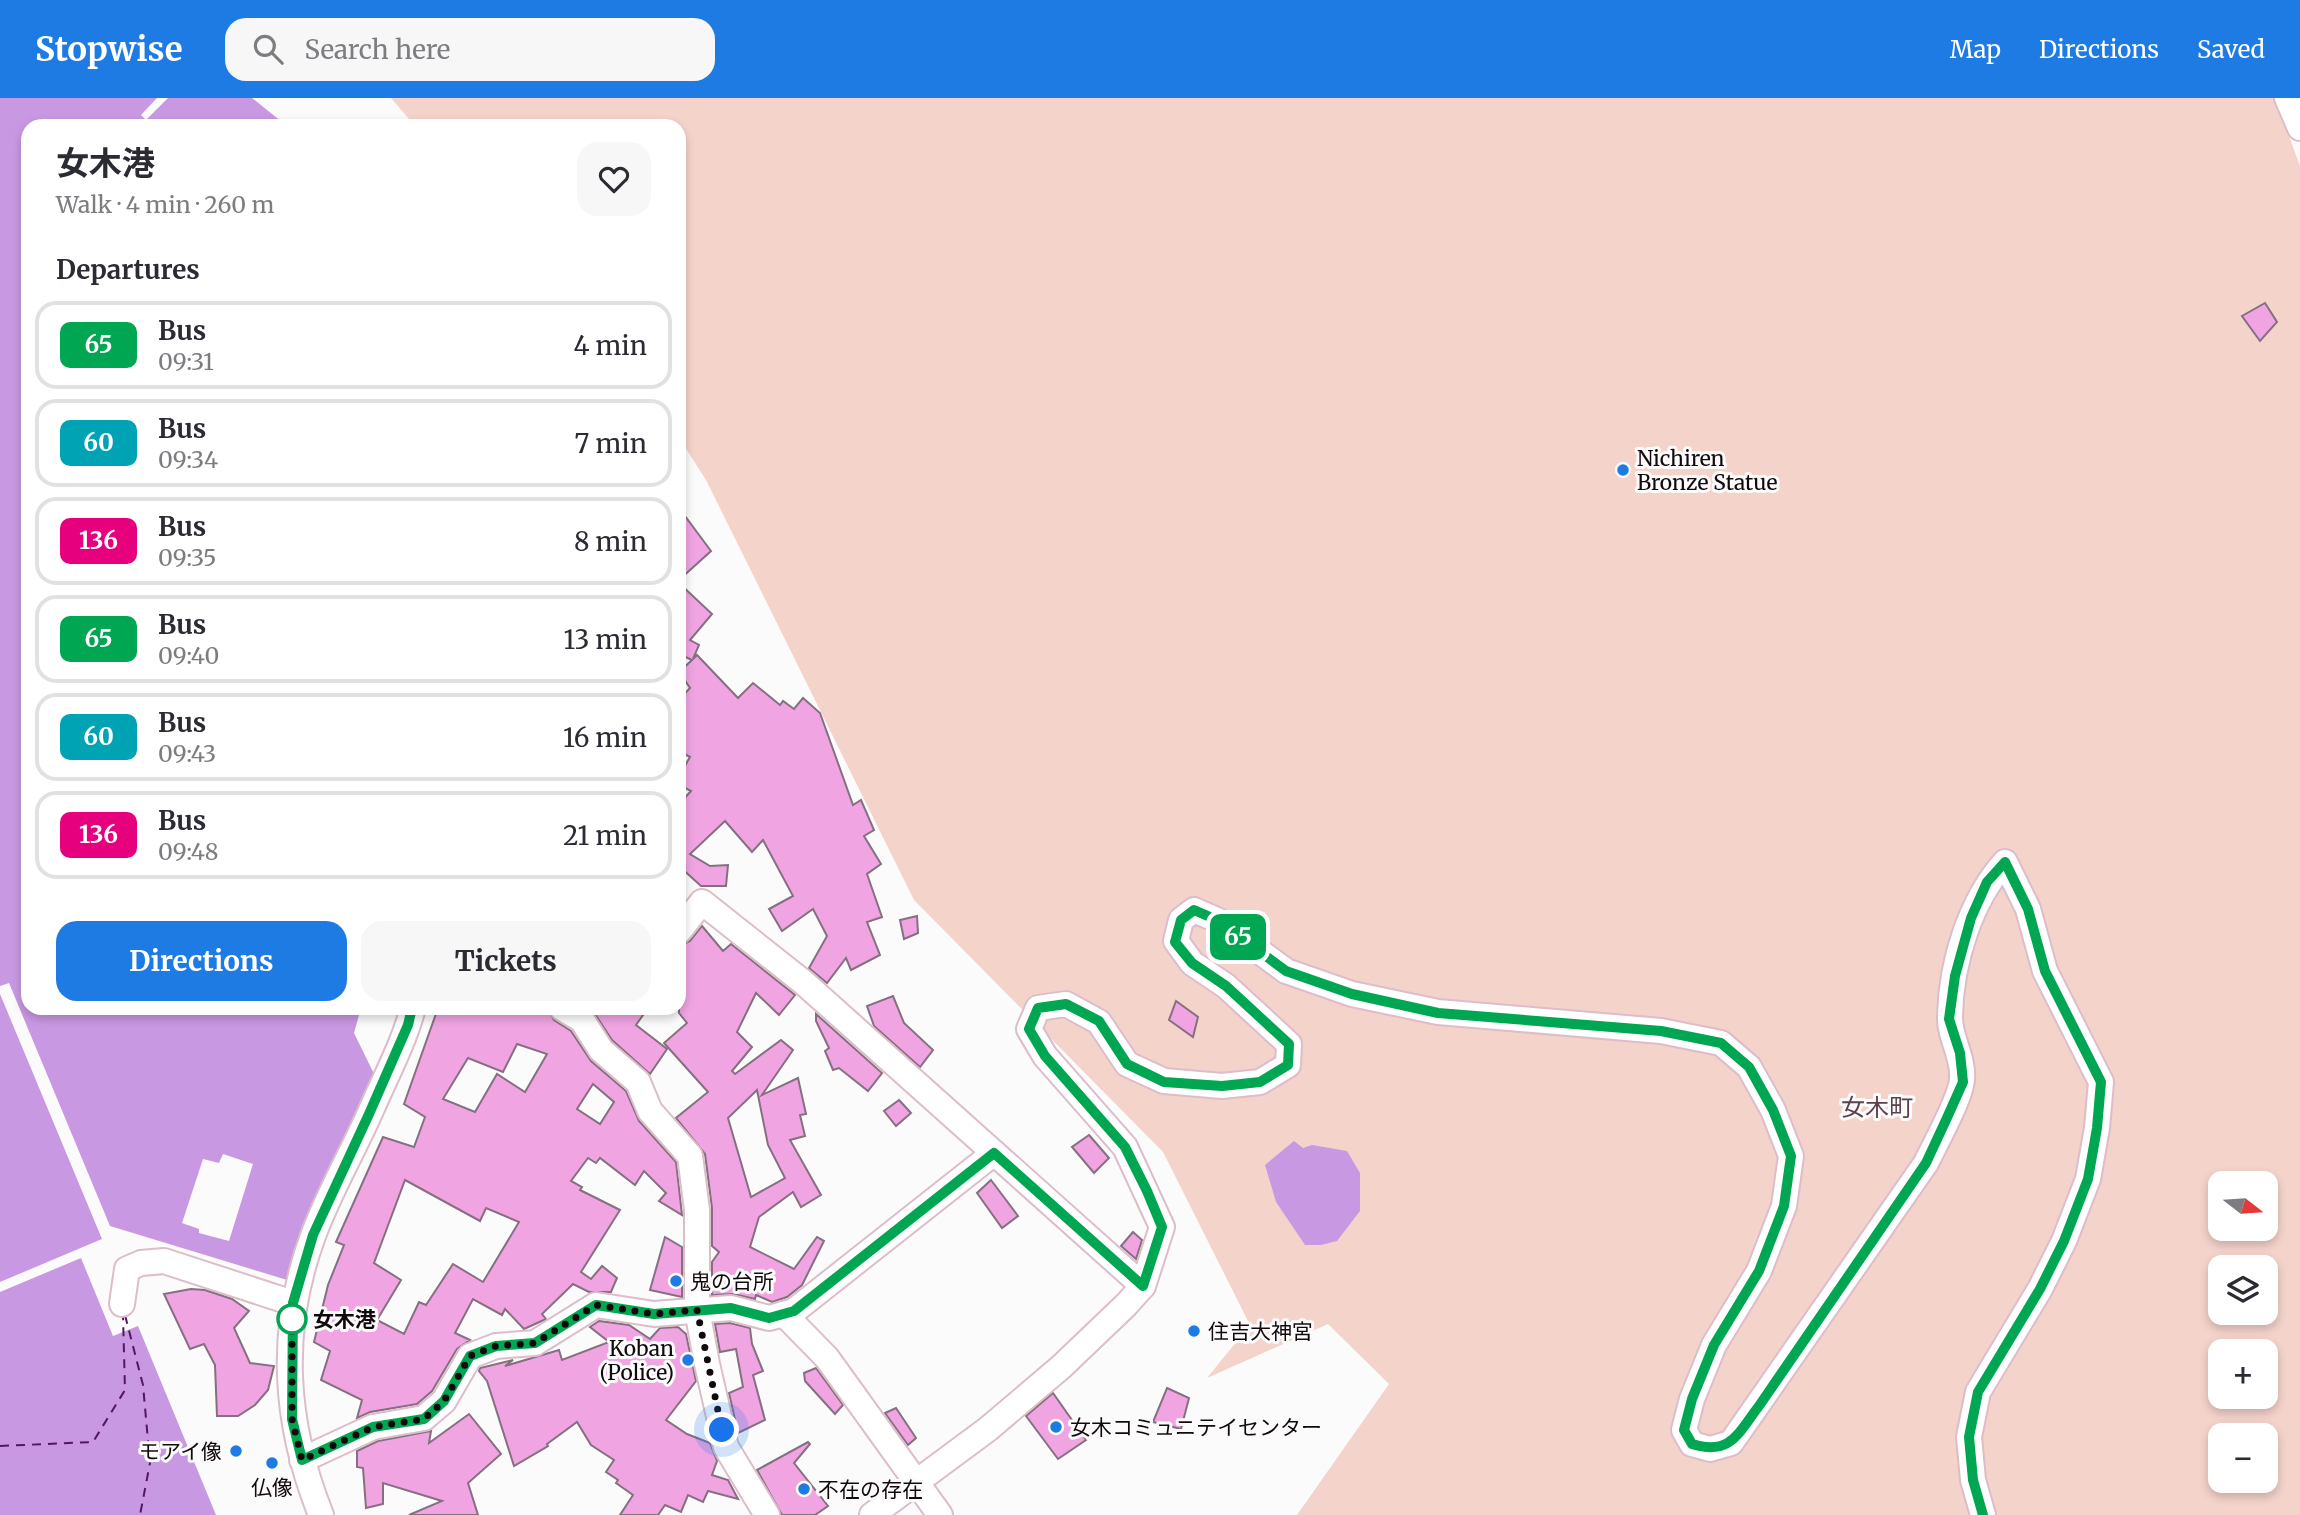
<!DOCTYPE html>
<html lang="en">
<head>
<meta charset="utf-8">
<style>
	body { margin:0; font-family:Merriweather,"Noto Sans JP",serif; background:#f7f7f7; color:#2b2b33; height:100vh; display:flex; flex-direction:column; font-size:26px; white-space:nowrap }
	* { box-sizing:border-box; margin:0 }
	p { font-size:23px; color:#7c7c81 }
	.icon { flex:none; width:38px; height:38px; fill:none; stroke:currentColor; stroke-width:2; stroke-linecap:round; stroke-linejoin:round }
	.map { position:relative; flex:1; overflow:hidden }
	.details { position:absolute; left:21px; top:21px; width:665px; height:896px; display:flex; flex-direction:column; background:#fff; border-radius:21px; box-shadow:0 4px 10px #0003 }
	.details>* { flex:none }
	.badge { padding:0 14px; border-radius:10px; font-size:24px; line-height:46px }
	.needle { width:46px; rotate:107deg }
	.tools { position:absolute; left:2208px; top:1073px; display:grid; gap:14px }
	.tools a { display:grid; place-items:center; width:70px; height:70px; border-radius:14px; background:#fff; box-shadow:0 4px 10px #0003; font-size:35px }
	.you { position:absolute; width:35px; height:35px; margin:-18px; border:5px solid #fff; border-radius:50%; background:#1a73e8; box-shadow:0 0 0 10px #1a73e833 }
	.map>.badge { position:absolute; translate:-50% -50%; box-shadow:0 0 0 4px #fff }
	h2 { padding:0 35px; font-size:26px; line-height:63px }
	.round { display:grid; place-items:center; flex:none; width:74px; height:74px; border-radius:21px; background:#f7f7f7 }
	.head { display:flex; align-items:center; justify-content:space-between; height:119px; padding:0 35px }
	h1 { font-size:33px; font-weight:700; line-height:52px }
	.button { display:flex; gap:14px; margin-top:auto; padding:14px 35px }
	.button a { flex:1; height:80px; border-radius:21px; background:#1f7be4; color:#fff; font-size:28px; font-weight:700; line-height:80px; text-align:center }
	.button a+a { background:#f7f7f7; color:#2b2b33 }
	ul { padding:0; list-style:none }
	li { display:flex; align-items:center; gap:21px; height:88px; margin:0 14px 10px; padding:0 21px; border:4px solid #e1e1e2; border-radius:21px }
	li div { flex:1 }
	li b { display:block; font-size:26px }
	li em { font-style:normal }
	li .badge { min-width:77px; font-weight:700; text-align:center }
	header { display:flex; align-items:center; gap:42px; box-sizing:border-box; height:98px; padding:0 35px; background:#1f7be4; color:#fff }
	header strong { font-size:33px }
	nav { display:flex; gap:38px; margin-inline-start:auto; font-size:24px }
	.search { width:490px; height:63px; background:#f7f7f7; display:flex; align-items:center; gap:18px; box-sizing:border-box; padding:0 24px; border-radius:21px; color:#7c7c81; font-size:26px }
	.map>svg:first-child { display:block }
	.green { fill:#f4d3cb; fill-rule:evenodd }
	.water { fill:#c998e3 }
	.pier { fill:#fbfbfb }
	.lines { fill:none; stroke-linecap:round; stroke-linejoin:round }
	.ferry { stroke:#54146d; stroke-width:2; stroke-dasharray:9 7; stroke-linecap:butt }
	.building { fill:#f0a5e2; stroke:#856f81; stroke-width:2; fill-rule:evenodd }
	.minor-casing { stroke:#dcbdc9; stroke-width:28 }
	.minor { stroke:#fff; stroke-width:24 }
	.line-casing { stroke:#fff; stroke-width:16 }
	.line { stroke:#00a651; stroke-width:10 }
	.walk { stroke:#12090d; stroke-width:7; stroke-dasharray:0 12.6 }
	.poi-dot { fill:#1f7be4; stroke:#fbfbfb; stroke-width:2.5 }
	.stop-dot { fill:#fff; stroke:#00a651; stroke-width:3.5 }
	.labels { text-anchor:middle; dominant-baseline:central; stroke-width:6; stroke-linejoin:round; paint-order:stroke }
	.poi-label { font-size:21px; fill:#12090d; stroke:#fbfbfb; text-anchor:start }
	.stop-label { font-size:21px; font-weight:bold; fill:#12090d; stroke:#fbfbfb; text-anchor:start }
	.quarter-label { font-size:24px; fill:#5b424c; stroke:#fbfbfb }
</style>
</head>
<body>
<header>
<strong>Stopwise</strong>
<div class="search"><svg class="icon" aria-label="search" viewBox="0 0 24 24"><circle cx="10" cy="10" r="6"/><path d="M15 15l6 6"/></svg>Search here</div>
<nav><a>Map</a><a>Directions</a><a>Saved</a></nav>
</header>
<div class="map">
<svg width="2300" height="1417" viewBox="0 0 2300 1417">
	<rect width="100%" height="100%" fill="#fbfbfb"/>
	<!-- green -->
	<path class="green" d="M391,0H2275L2300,68V1417H1297L1389,1286L1328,1226L1207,1280L1250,1227L1163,1054L914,802L706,382L679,340V28H415ZM2221,1085H2266V1130H2221ZM2221,1169H2266V1214H2221ZM2221,1253H2266V1298H2221ZM2221,1337H2266V1382H2221Z"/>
	<!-- water -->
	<g class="water">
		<path d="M0,0H157L141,17L146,22L168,0H252L287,28H28V910H361L354,935L380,988L297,1185L110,1128L9,885L0,888Z"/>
		<path d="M0,896L102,1141L0,1184Z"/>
		<path d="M1294,1043L1303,1050L1312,1047L1347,1053L1360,1075V1113L1337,1143L1321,1147H1305L1276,1104L1265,1067Z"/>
		<path d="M81,1160L113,1238L138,1228L216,1417H0V1194Z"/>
	</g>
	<!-- pier -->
	<path class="pier" d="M223,1056L253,1066L229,1143L199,1135V1131L182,1125L203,1061L219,1065Z"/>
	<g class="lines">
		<!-- ferry -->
		<g class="ferry">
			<path d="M125,1217L143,1287L150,1365L140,1417"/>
			<path d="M0,1348L93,1344L125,1292L123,1218"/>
		</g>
	</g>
	<!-- building -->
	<g class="building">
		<path d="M2265,205L2277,224L2260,243L2242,218Z"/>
		<path d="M679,410L711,453L679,482V459L685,454L679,447Z"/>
		<path d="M679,485L712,516L690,542L699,547L693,561L697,557L738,600L753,585L780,607L783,603L794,611L803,600L820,615L853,707L861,702L874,732L864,738L881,766L867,776L882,819L867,824L880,857L851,872L846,860L827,885L809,870L827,838L813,811L782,833L769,811L793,798L763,742L752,754L725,723L690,756L710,768L728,767L726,788H701L679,768V706L691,693L679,687V678L690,659L679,653V602L690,590L679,574L692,562L679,556Z"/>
		<path d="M917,818L918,835L904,841L900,822Z"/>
		<path d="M702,828L723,853L731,846L795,897L779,917L756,895L737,934L752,949L732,973L735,976L781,942L793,952L762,997L798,980L806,1016L800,1017L805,1038L790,1042L821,1097L801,1109L793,1094L759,1119L750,1149L794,1171L817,1139L824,1143L802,1187L787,1199L772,1204L756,1197L755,1201L734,1196L712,1197V1164L719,1154L712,1148V1110L705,1056L676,1020L708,994L664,945L687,925L679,915V848L690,843ZM757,992L768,1047L785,1080L751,1099L728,1020Z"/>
		<path d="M893,898L904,925L933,952L920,969L874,928L867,908Z"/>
		<path d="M1176,903L1198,919L1193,939L1169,922Z"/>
		<path d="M438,910H547L554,922L571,933L591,963L626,993L639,1023L676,1064L682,1117L659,1103L666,1095L644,1073L635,1087L600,1060L596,1065L588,1060L571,1083L582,1089L580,1092L620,1112L581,1174L591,1181L602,1168L617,1180L611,1194H589L573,1186L542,1216L546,1221L524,1231L505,1211L502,1217L473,1201L455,1235L470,1242L457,1251L432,1293L417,1306L370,1314L357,1320L362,1302L321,1282L330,1253L314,1244L328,1187L344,1147L336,1144L383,1039L414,1049L425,1019L404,1006ZM517,946L547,956L525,994L497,976L475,1014L443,1001L468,960L503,974ZM593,986L614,1004L600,1026L577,1011ZM405,1082L480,1123L486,1110L519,1124L483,1184L453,1166L426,1207L419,1204L404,1236L377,1222L401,1182L374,1165Z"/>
		<path d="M591,910H648L636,927L667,951L650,976L612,942Z"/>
		<path d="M816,916L882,975L868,993L839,970L833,972L825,953L829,950L816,923Z"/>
		<path d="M899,1002L911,1015L896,1028L884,1013Z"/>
		<path d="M1089,1037L1109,1060L1094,1075L1072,1049Z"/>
		<path d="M991,1082L1018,1118L1002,1130L977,1095Z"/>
		<path d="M1133,1134L1142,1142L1136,1161L1121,1148Z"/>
		<path d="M665,1139L682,1149V1199L650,1192Z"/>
		<path d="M191,1191L205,1192L232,1201L249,1213L234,1230L250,1265L274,1268L268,1292L255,1307L238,1318H217L215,1267L204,1246L190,1251L164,1196Z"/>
		<path d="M599,1223L629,1227L650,1241L660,1230L678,1229L686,1236L696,1283L666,1322L687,1336L710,1345L717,1363L712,1377L728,1382L738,1401L708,1393L703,1404L688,1397L681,1414L665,1407L658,1417H620L633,1397L616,1385L618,1382L606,1374L614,1362L591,1347L577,1324L547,1346L548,1348L514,1368L487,1283L479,1273L480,1270L513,1262L505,1268L559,1252L562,1262L609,1244L590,1229Z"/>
		<path d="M730,1225L750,1230L752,1246L763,1273L753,1277L765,1322L738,1335L729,1295L743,1289L736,1251L720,1254L715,1226Z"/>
		<path d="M816,1270L843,1307L835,1316L805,1283L804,1275Z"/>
		<path d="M1167,1290L1189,1300L1181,1331L1153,1324Z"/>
		<path d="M1053,1295L1086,1342L1058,1361L1026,1318Z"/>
		<path d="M896,1310L916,1340L908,1347L885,1315Z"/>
		<path d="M469,1316L501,1356L468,1385L478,1417H409L442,1403L383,1385V1406L366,1410L363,1370L357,1369V1353L378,1343L431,1333L429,1345Z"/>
		<path d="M808,1344L810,1346L794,1365L828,1408L815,1417H782L757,1372Z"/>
	</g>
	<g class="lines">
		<!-- minor casing -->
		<g class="minor-casing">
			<g id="minor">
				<path d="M2287,0L2300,30"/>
				<path d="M679,833L702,804L803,884L1143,1188"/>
				<path d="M562,910L582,922L601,952L638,984L650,1013L690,1058L697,1112V1212L707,1266L726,1349L767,1417"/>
				<path d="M122,1206L127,1171L141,1165L164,1163L293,1205"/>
				<path d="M784,1216L827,1260L940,1417"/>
				<path d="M302,1362L373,1329L424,1320L444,1303L470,1258L496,1248L535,1245L596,1207L654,1216L731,1210L769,1220L794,1213L994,1055"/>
				<path d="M321,1417C284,1324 278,1233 313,1138C329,1094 354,1052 373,1008C387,976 404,944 413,910"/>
				<path d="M872,1417L988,1331L1061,1269L1126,1207L1143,1188L1162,1129L1125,1049L1045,958L1029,931L1038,910L1066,906L1099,924L1127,966L1164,983L1222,988L1260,984L1288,967L1289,946L1226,888L1192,865L1176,843L1181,822L1194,812L1217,822L1286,873L1352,896L1438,914L1661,933L1721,945L1749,969L1773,1012L1791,1058L1784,1108L1759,1173L1714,1247L1692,1301L1684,1332L1692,1346L1710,1351L1731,1345L1926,1065C1935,1046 1961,1000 1962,981C1964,959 1949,939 1950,918C1951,865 1970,803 2005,764L2028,811L2045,873L2101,984L2097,1030L2088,1081L2064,1143L2040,1191L1978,1294L1969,1339L1973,1382L1983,1417"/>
			</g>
		</g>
		<!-- minor -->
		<use href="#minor" class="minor"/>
	</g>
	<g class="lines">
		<!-- line casing -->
		<g class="line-casing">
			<path id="line" d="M412,910L408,927L369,1016L313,1137L293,1205L292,1321L302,1362L373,1329L424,1321L444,1303L470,1258L496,1248L535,1245L596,1207L654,1216L731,1210L769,1220L794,1213L994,1055L1143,1188L1162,1129L1147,1093L1125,1049L1045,958L1029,931L1038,910L1066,906L1099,923L1127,966L1164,984L1222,988L1260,984L1288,967L1289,946L1226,888L1192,865L1175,844L1181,822L1194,812L1217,822L1286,873L1352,896L1438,915L1661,933L1721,945L1749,969L1773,1012L1791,1058L1784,1108L1759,1173L1714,1247L1692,1301L1684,1332L1692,1346C1731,1358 1738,1335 1759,1308L1926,1065L1946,1022L1963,984L1960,955L1949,921L1955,878L1971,820L1987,784L2005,764L2028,811L2045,873L2101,984L2097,1030L2088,1081L2064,1143L2040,1191L1978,1294L1969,1339L1973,1382L1983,1417"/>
		</g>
		<!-- line -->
		<use href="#line" class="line"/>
		<!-- walk -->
		<path class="walk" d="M292,1221V1321L302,1362L373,1329L424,1321L444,1303L470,1258L496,1248L535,1245L596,1207L654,1216L697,1212L722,1332"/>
	</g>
	<!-- markers -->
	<g class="poi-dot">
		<circle cx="1623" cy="372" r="7"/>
		<circle cx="676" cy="1183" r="7"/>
		<circle cx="1194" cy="1233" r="7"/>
		<circle cx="688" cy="1262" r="7"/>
		<circle cx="1056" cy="1329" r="7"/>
		<circle cx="236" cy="1353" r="7"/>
		<circle cx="272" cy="1365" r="7"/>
		<circle cx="804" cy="1391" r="7"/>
	</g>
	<circle class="stop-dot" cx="292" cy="1221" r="14"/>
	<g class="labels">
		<!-- poi labels -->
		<g class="poi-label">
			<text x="1637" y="360">Nichiren<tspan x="1637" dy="24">Bronze Statue</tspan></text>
			<text x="690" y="1183">鬼の台所</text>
			<text x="1208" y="1233">住吉大神宮</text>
			<text x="674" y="1250" text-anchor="end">Koban<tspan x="674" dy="24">(Police)</tspan></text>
			<text x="1070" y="1329">女木コミュニテイセンター</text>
			<text x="222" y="1353" text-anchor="end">モアイ像</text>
			<text x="272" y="1389" text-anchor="middle">仏像</text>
			<text x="818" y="1391">不在の存在</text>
		</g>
		<!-- stop labels -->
		<g class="stop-label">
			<text x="313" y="1221">女木港</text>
		</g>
		<!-- quarter labels -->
		<g class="quarter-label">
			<text x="1877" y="1009">女木町</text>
		</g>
	</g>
</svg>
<div class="tools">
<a><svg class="needle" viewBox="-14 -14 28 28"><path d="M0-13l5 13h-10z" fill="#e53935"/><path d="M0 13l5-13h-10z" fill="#7c7c81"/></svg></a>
<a><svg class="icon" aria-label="layers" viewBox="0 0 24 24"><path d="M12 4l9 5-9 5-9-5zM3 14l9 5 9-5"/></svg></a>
<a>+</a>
<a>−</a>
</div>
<div class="you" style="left:722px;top:1332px"></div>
<b class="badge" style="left:1238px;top:839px;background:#00a651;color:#fff">65</b>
<section class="details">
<div class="head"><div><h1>女木港</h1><p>Walk · 4 min · 260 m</p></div><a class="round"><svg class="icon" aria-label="heart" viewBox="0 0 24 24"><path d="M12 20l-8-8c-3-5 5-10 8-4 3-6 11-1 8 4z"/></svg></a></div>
<h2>Departures</h2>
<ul>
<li><span class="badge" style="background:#00a651;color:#fff">65</span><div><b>Bus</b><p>09:31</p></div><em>4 min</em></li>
<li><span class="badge" style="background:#00a3b4;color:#fff">60</span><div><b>Bus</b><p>09:34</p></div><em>7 min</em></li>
<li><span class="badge" style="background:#e6007e;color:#fff">136</span><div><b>Bus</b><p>09:35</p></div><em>8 min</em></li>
<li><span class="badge" style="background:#00a651;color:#fff">65</span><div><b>Bus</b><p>09:40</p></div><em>13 min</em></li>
<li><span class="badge" style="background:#00a3b4;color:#fff">60</span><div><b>Bus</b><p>09:43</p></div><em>16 min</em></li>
<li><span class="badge" style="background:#e6007e;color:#fff">136</span><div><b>Bus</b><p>09:48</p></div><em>21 min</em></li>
</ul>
<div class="button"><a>Directions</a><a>Tickets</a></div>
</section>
</div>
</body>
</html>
